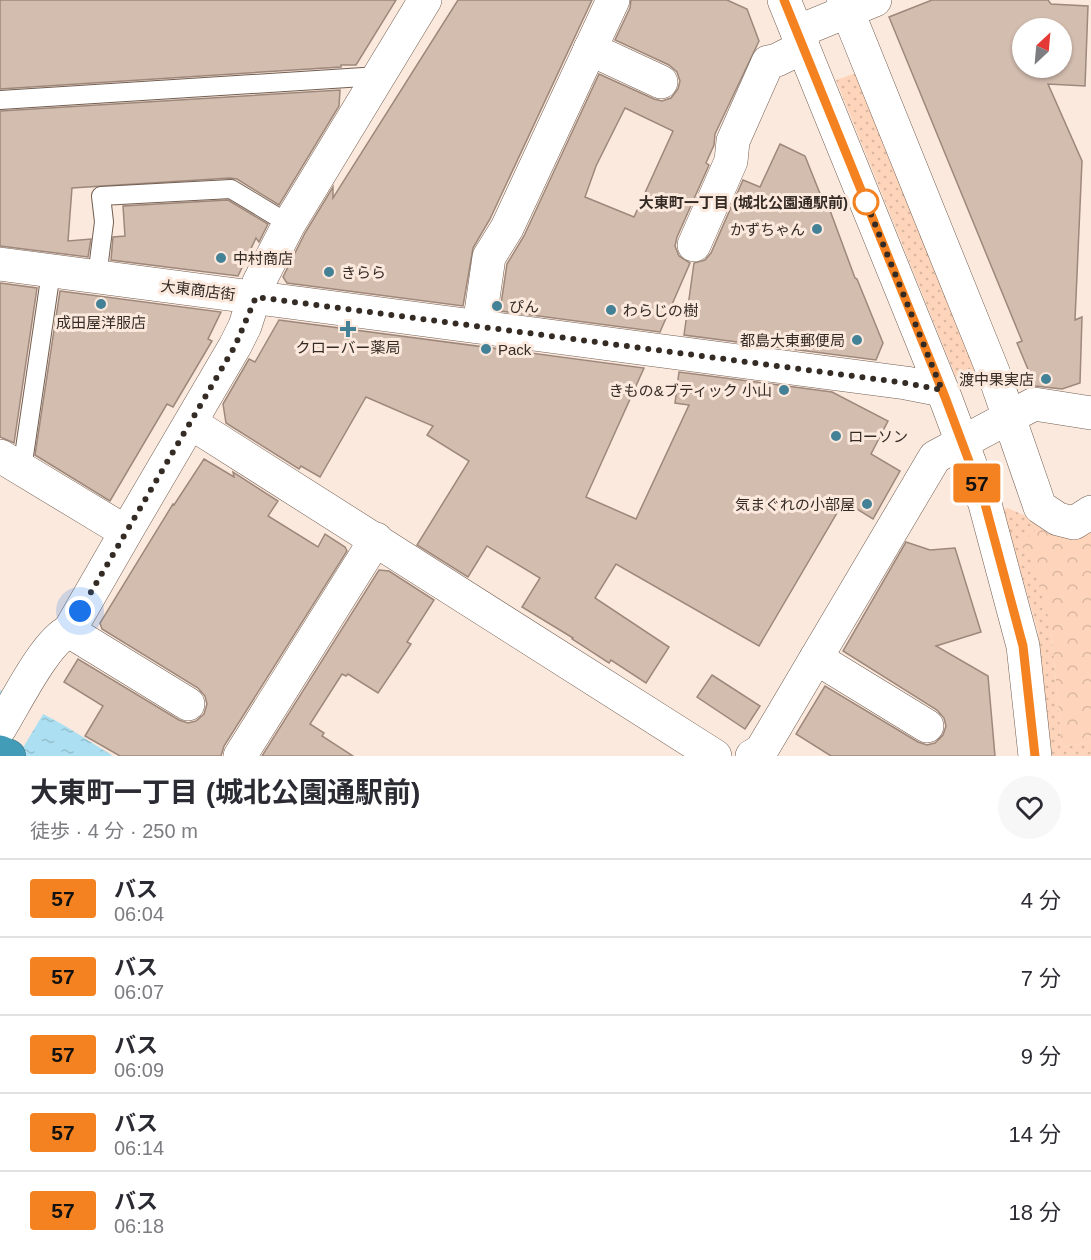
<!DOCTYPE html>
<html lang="ja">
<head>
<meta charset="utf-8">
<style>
	body { margin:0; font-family:Helvetica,"Noto Sans JP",sans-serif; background:#f7f7f7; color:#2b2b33; height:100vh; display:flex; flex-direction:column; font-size:22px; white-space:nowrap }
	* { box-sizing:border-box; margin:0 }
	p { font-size:20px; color:#7c7c81 }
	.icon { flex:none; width:33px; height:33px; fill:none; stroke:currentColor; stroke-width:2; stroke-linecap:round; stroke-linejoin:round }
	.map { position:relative; height:756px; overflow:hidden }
	.side { display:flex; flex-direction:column; background:#fff; flex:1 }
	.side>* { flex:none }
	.badge { padding:0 12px; border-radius:4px; font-size:21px; line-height:39px }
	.needle { width:39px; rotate:26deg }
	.tools { position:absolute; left:1012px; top:18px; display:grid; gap:12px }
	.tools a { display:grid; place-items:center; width:60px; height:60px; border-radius:50%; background:#fff; box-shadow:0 2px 4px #0004; font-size:30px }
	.you { position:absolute; width:30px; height:30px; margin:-15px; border:4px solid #fff; border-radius:50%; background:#1a73e8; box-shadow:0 0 0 9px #1a73e833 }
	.map>.badge { position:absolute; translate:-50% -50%; box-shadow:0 0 0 3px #fff }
	.round { display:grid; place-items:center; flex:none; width:63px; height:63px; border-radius:32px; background:#f7f7f7 }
	.overview { display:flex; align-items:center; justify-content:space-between; height:102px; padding:0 30px }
	h1 { font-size:28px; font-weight:700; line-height:45px }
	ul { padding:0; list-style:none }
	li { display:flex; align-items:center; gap:18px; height:78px; padding:0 30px; border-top:2px solid #e1e1e2 }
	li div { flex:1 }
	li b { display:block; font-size:22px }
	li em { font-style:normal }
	li .badge { min-width:66px; font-weight:700; text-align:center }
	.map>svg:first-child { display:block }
	.grass { fill:url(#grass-dots) }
	.park { fill:url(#park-crowns) }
	.water { fill:url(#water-ripples) }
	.pier { fill:#fce9dd }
	.building { fill:#d3bdaf; stroke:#9d887b; stroke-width:1.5; fill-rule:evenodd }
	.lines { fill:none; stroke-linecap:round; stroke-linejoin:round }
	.lane-casing { stroke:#725f52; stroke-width:20 }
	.street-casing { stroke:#725f52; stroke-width:34 }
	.secondary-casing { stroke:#725f52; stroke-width:34 }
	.highway-casing { stroke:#3e7484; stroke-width:34 }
	.lane { stroke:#fff; stroke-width:18 }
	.street { stroke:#fff; stroke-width:33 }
	.secondary { stroke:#fff; stroke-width:33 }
	.highway { stroke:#439cb7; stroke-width:33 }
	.line-casing { stroke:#fff; stroke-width:14 }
	.line { stroke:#f58220; stroke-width:9 }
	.walk { stroke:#342b25; stroke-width:6; stroke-dasharray:0 10.8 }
	.stop-dot { fill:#fff; stroke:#f58220; stroke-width:3 }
	.poi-dot { fill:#438296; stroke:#fce9dd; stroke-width:2 }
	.labels { text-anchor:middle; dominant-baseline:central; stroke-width:6; stroke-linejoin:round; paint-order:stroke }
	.stop-label { font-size:15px; font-weight:bold; fill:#342b25; stroke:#fce9dd; text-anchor:end }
	.poi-label { font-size:15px; fill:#342b25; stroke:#fce9dd; text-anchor:start }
	.street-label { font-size:15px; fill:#342b25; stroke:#fce9dd }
</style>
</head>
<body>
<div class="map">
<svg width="1091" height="756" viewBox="0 0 1091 756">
	<defs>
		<pattern id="grass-dots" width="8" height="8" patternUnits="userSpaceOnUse" patternTransform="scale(1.5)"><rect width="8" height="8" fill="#fed5bb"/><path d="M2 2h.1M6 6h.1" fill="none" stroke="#dab7a1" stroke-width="1.8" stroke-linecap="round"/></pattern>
		<pattern id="park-crowns" width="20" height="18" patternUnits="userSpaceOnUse" patternTransform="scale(1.5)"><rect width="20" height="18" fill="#fed5bb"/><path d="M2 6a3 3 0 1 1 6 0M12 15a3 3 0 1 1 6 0" fill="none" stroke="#dab7a1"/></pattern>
		<pattern id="water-ripples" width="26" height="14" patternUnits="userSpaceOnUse" patternTransform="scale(1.5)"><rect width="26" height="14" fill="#abdff1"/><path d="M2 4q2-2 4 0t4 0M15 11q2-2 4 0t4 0" fill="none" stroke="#94c0ce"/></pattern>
	</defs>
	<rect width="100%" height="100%" fill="#fce9dd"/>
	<!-- grass -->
	<g class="grass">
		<path d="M856,73L978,371L957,380L836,80Z"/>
		<path d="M1008,508L1076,539L1051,628L1062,747L1091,742V756H1051L1038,632L1003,509Z"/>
	</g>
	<!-- park -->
	<path class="park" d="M1035,528L1072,535L1091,532V742L1062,747L1051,628L1029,550L1020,547L1022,535L1033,537Z"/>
	<!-- water -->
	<path class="water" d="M0,690L67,727L113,756H0Z"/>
	<!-- pier -->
	<path class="pier" d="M11,692L45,711L18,756H0Z"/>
	<!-- building -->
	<g class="building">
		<path d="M0,0H396L356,65H341V67L0,89Z"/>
		<path d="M458,0H592L490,219L473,248L463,306L287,283L283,277L305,233L333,187V198Z"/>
		<path d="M631,0H727L747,9L759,41L715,134L714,145L706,163L709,165L677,237L675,246L679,256L690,263L660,332L500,311L507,264L524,236L599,74L654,99L662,101L671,98L678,89L680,81L677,72L669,65L615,40L630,8ZM625,108L673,131L634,217L585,197L596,166Z"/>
		<path d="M932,0H1048L1051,4L1088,6L1085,86L1048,84L1082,161L1075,320L1082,317L1080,383L1062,389L1035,386L1017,343L1022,341L889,17ZM1023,28H1062V68H1023Z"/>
		<path d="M340,90L339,106L279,205L237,179L230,178L72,188L68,241L91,239L88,257L0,246V111Z"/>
		<path d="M780,144L805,156L825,206L828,205L855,278L857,279L883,343L876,360L684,335L694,263L705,260L711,253L743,180L760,187Z"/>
		<path d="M228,200L268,224L259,242L256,238L238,276L111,260L113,237L125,236L123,206Z"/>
		<path d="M0,283L37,288L14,443L0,437Z"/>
		<path d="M60,291L221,312L208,339L212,341L173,407L167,404L110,501L35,455Z"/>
		<path d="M279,320L644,368L586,497L636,519L689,405L675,403L679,372L832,392L888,421L871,454L900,471L873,519L844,501L759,646L616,564L595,598L669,647L646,683L611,660L609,663L572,639L573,638L522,607L540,578L487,546L468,577L417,545L469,461L427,435L433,426L366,397L320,477L301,466L299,469L226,423L223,404L249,359L255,362Z"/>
		<path d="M204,459L234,477L233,472L278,501L268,516L318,547L325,534L345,547L347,551L224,746L221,756H120L85,736L103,706L64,682L78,659L179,720L188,723L196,721L204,714L207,704L205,696L198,688L102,629L100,623L173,504L174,505Z"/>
		<path d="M906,542L930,550L955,548L981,632L936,646L988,676L995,756H831L796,734L825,686L918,742L927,745L935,743L943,735L946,726L944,718L937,710L843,651Z"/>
		<path d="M379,570L389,571L434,600L407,642L411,644L378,693L348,674L346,676L342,674L310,724L324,733L322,736L353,756H262Z"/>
		<path d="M712,675L760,706L745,729L697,697Z"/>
	</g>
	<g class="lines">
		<!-- lane casing -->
		<g class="lane-casing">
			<g id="lane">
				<path d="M0,100L379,76"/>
				<path d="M97,277L104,222L101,196L231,189L289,224"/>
				<path d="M22,469L51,272"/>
			</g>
		</g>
		<!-- street casing -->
		<g class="street-casing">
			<g id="street">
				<path d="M784,0L945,397L985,504L1023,646L1035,756"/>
				<path d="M843,0L994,374L1040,507L1058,519L1074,523L1091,512"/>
				<path d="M797,32L875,0"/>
				<path d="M590,49L661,82"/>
				<path d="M694,245L731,161L733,141L768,62L777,60L803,47"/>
				<path d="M0,264L906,383L942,390"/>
				<path d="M479,326L489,257L507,228L613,0"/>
				<path d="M191,423L715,756"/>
				<path d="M0,456L126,532L69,631C45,642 15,704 0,728"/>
				<path d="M69,631L188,704"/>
				<path d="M816,658L927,726"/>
				<path d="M240,756L376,539"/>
				<path d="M752,756L761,751L935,457L1034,404L1091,413"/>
			</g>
		</g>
		<!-- secondary casing -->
		<g class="secondary-casing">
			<path id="secondary" d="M126,532L235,346L245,326L259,282L289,224L425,0"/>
		</g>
		<!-- highway casing -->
		<g class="highway-casing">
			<path id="highway" d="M0,752L9,756"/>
		</g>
		<!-- lane -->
		<use href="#lane" class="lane"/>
		<!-- street -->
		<use href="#street" class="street"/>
		<!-- secondary -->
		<use href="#secondary" class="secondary"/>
		<!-- highway -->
		<use href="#highway" class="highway"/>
	</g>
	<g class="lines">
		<!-- line casing -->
		<g class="line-casing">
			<path id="line" d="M784,0L945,397L985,504L1023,646L1035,756"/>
		</g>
		<!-- line -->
		<use href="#line" class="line"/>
		<!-- walk -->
		<path class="walk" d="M80,611L235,346L256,297L906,383L942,390L866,202"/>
	</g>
	<!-- markers -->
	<circle class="stop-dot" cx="866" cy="202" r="12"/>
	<g class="poi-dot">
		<circle cx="817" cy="229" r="6"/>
		<circle cx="221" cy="258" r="6"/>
		<circle cx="329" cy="272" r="6"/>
		<circle cx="101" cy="304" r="6"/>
		<circle cx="497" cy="306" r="6"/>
		<circle cx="611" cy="310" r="6"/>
		<path d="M345 320h6v6h6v6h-6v6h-6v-6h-6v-6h6z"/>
		<circle cx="857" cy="340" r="6"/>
		<circle cx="486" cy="349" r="6"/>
		<circle cx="1046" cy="379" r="6"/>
		<circle cx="784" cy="390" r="6"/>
		<circle cx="836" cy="436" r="6"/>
		<circle cx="867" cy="504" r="6"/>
	</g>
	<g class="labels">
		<!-- stop labels -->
		<g class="stop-label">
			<text x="848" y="202">大東町一丁目 (城北公園通駅前)</text>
		</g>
		<!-- poi labels -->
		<g class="poi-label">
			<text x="805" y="229" text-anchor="end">かずちゃん</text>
			<text x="233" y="258">中村商店</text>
			<text x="341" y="272">きらら</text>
			<text x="509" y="306">ぴん</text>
			<text x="623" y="310">わらじの樹</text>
			<text x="101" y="322" text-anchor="middle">成田屋洋服店</text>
			<text x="845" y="340" text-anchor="end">都島大東郵便局</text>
			<text x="348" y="347" text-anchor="middle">クローバー薬局</text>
			<text x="498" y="349">Pack</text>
			<text x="1034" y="379" text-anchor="end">渡中果実店</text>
			<text x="772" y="390" text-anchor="end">きもの&amp;ブティック 小山</text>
			<text x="848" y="436">ローソン</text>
			<text x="855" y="504" text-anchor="end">気まぐれの小部屋</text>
		</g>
		<!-- street labels -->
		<g class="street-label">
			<text transform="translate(198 290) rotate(7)">大東商店街</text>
		</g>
	</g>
</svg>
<div class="tools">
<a><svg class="needle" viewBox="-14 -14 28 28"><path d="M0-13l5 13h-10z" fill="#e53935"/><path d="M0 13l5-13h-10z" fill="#7c7c81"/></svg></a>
</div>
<div class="you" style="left:80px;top:611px"></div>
<b class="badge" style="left:977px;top:483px;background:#f58220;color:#111">57</b>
</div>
<section class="side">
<div class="overview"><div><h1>大東町一丁目 (城北公園通駅前)</h1><p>徒歩 · 4 分 · 250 m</p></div><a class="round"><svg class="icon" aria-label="heart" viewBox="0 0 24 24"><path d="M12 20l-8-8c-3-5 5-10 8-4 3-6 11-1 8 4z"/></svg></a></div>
<ul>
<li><span class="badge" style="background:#f58220;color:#111">57</span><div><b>バス</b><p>06:04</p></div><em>4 分</em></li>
<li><span class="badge" style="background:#f58220;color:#111">57</span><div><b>バス</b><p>06:07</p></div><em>7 分</em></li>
<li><span class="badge" style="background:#f58220;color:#111">57</span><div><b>バス</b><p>06:09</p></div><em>9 分</em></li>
<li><span class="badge" style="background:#f58220;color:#111">57</span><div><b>バス</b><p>06:14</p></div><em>14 分</em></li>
<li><span class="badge" style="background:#f58220;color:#111">57</span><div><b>バス</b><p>06:18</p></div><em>18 分</em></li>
</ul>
</section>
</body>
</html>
